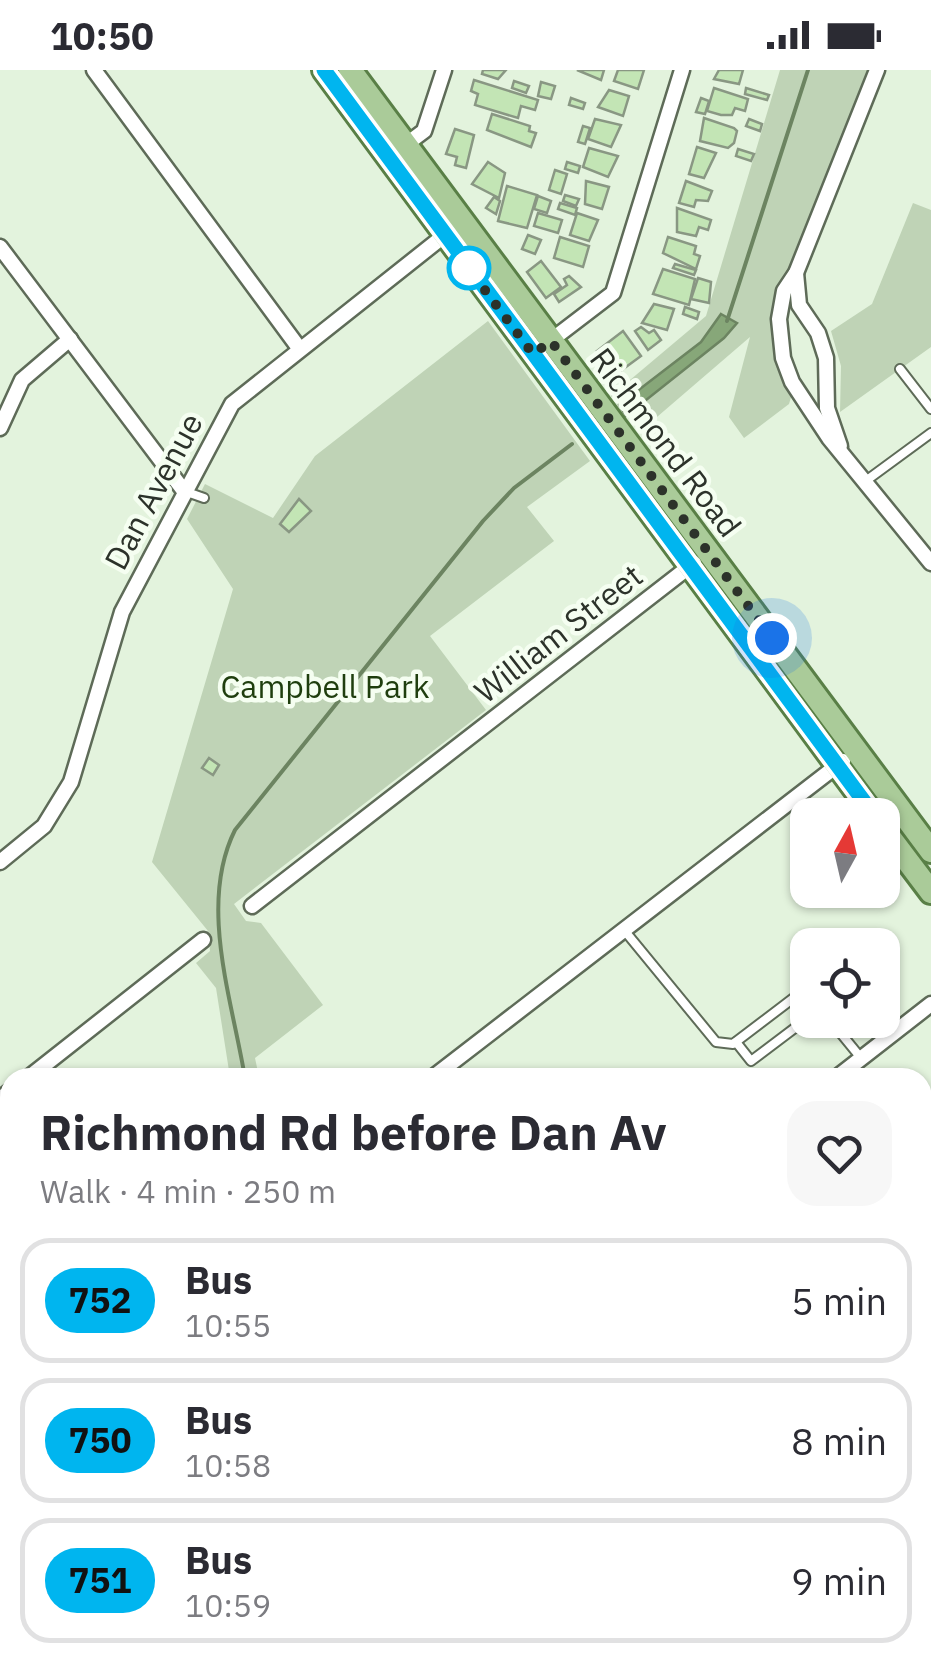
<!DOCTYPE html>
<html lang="en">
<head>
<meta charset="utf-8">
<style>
	body { margin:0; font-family:"IBM Plex Sans",sans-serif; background:#f7f7f7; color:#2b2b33; height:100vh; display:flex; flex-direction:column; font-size:38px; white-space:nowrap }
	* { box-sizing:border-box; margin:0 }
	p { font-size:32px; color:#7c7c81 }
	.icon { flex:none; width:55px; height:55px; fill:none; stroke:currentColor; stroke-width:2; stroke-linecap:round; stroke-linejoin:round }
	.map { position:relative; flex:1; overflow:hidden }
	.sheet { position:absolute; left:0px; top:998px; width:932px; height:612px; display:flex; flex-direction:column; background:#fff; border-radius:30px 30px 0 0; box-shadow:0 2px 8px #0004 }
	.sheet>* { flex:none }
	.badge { padding:0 20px; border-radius:32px; font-size:35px; line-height:65px }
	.needle { width:65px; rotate:8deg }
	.controls { position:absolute; left:790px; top:728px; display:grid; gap:20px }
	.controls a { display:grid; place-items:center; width:110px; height:110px; border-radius:20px; background:#fff; box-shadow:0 2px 8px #0004; font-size:50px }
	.you { position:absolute; width:50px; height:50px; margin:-25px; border:8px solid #fff; border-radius:50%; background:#1a73e8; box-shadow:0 0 0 15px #1a73e833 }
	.map>.badge { position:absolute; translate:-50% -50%; box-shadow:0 0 0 5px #fff }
	.round { display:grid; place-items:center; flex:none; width:105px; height:105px; border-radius:30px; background:#f7f7f7 }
	.overview { display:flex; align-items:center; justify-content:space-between; height:170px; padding:0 40px }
	h1 { font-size:48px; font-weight:700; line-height:75px }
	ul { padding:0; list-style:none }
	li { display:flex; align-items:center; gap:30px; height:125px; margin:0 20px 15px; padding:0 20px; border:5px solid #e1e1e2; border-radius:30px }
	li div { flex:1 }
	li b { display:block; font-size:38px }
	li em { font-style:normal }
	li .badge { min-width:110px; font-weight:700; text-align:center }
	.status { display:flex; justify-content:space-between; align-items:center; height:70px; padding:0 50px; background:#fff; direction:ltr }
	.status svg { height:28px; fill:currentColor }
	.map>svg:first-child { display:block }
	.built { fill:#d3e6ca }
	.green { fill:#bfd3b6 }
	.water { fill:#87a779; stroke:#6c8461; stroke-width:2.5 }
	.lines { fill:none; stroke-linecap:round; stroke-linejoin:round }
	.stream { stroke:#6c8461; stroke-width:4 }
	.building { fill:#c3e5b5; stroke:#899783; stroke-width:2.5 }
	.service-casing { stroke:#5e6b58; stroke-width:12 }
	.minor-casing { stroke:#5e6b58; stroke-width:19 }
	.primary-casing { stroke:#597f46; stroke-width:28 }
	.service { stroke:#fff; stroke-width:8 }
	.minor { stroke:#fff; stroke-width:14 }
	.primary { stroke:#aacb99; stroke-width:22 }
	.rail-casing { stroke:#5b6358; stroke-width:8 }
	.rail { stroke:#f5fef1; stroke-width:4; stroke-dasharray:11; stroke-linecap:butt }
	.line-casing { stroke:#fff; stroke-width:22 }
	.line { stroke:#00b5ef; stroke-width:15 }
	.walk { stroke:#2c322a; stroke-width:10; stroke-dasharray:0 18 }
	.stop-dot { fill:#fff; stroke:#00b5ef; stroke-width:5 }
	.labels { text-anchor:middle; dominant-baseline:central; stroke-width:9; stroke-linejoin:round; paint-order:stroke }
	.street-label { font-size:32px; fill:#2c322a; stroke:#f5fef1 }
	.park-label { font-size:32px; fill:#1f3e0e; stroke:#f5fef1 }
</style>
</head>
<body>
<div class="status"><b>10:50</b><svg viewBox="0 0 49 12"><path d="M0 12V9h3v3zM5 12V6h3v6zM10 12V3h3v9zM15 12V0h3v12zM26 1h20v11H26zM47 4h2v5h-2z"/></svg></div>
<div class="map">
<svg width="931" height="1608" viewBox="0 0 931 1608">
	<rect width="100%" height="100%" fill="#e3f3dd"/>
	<!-- built -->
	<path class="built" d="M0,1533L10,1537V1600H189L211,1608H0Z"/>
	<!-- green -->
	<g class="green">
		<path d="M780,0H869L776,232L792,324L789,334L744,368L729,347L750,267L643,359L611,326L706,246Z"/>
		<path d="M913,133L931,140V277L840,342L841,296L831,261L872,234Z"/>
		<path d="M488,251L590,391L527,437L554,471L430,566L486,640L234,834L246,851L261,853L323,935L255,988L259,1007H230L216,918L196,893L210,881L208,861L152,792L233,519L187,449L205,414L273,448L315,386Z"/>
		<path d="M931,1091V1608H211L189,1600H922V1098Z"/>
	</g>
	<!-- water -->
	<path class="water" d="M721,244L737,253L724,268L626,346L619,335L701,272Z"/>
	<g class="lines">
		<!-- stream -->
		<g class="stream">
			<path d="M727,251L808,0"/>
			<path d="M245,1008C232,929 198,834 235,760L483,451L514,418L572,374"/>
			<path d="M316,1608L318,1600"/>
		</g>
	</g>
	<!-- building -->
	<g class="building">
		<path d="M483,0H506L498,9L482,4Z"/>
		<path d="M577,0H604L601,10Z"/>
		<path d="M618,0H644L638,19L614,11Z"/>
		<path d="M743,0L739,14L714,9L719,0Z"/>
		<path d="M474,10L538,30L535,40L521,36L518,48L475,35L478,24L471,21Z"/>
		<path d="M514,11L529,16L526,23L512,18Z"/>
		<path d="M541,12L555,16L551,29L538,26Z"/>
		<path d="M714,18L748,29L745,41L735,38L732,45H721L707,41Z"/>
		<path d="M746,18L769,25L767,30L745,24Z"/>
		<path d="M609,20L629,26L623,46L598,37Z"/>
		<path d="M571,28L585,33L583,39L569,35Z"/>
		<path d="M701,28L709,31L705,44L696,42Z"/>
		<path d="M492,44L530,56L529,61L536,63L531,77L487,60Z"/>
		<path d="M704,48L734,58L737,61L734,73L728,78L700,71Z"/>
		<path d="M595,49L621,55L611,77L588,69Z"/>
		<path d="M749,49L762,54L760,61L746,56Z"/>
		<path d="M583,56L590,58L585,74L578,72Z"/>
		<path d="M455,59L474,65L466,98L455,95L457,87L446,84Z"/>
		<path d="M697,77L716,83L704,108L689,104Z"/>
		<path d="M589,78L618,86L608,107L583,97Z"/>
		<path d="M738,79L754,84L751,91L736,86Z"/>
		<path d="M488,92L505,103L499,128L472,114Z"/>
		<path d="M567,92L580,96L578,103L565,99Z"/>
		<path d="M555,100L567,104L561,124L549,120Z"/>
		<path d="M586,111L609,117L602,139L585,134Z"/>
		<path d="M686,111L712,121L708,131L696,130L694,137L679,133Z"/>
		<path d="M507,116L537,125L527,158L498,151Z"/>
		<path d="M565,125L579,129L576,136L563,131Z"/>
		<path d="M538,126L551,131L547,143L534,139Z"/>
		<path d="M494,127L500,131L496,144L486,138Z"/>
		<path d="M560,133L577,138L575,145L558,139Z"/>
		<path d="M677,138L711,150L708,160L699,157L696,166L677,162Z"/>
		<path d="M538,143L562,150L558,163L534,156Z"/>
		<path d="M577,143L598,150L589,171L570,165Z"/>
		<path d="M528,165L541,170L535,184L522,179Z"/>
		<path d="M560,167L589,176L583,197L554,188Z"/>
		<path d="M668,167L696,176L694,184L700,186L696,199L663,183Z"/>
		<path d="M541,191L561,217L546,228L527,202Z"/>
		<path d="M675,194L696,200L694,205L673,198Z"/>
		<path d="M663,199L695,209L689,235L653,224Z"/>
		<path d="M569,206L581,217L559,232L554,224L567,215L564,209Z"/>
		<path d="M698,208L711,212L709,233L691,229Z"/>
		<path d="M654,234L674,239L667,260L642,253Z"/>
		<path d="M685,237L699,242L697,249L683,244Z"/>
		<path d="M641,257L649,263L654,260L661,270L648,280L635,261Z"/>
		<path d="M623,261L641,286L615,305L597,281Z"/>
		<path d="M299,429L311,441L289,462L280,454Z"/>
		<path d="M209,688L219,695L213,705L202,698Z"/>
	</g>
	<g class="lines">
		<!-- service casing -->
		<g class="service-casing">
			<g id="service">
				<path d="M900,299L931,339"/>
				<path d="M867,410L931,363"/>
				<path d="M184,421L204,428"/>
				<path d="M624,860L716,972L733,974L808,917"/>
				<path d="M830,950L861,988"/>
				<path d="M736,972L751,991L808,948"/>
				<path d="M922,1215L931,1217"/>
				<path d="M424,1600L430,1608"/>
				<path d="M658,1600L666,1608"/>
			</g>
		</g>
		<!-- minor casing -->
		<g class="minor-casing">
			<g id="minor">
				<path d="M94,0L299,278"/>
				<path d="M877,0L796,203L784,221L779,249L783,288L792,312L829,368L931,493"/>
				<path d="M400,79L424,61L444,0"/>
				<path d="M0,177L184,421"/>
				<path d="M796,203L799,235L818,263L826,288L827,338L840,376"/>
				<path d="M545,275L613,223L682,0"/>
				<path d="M0,358L22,310L70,269"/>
				<path d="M0,792L44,756L71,712L122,542L232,334L450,161"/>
				<path d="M252,836L694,493"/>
				<path d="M28,1008L203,870"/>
				<path d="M432,1008L843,691"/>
				<path d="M836,1008L931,934"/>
				<path d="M0,1029L10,1021"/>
				<path d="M0,1092L10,1105"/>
				<path d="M0,1340L10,1332"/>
				<path d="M0,1524L10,1527"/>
			</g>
		</g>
		<!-- primary casing -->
		<g class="primary-casing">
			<g id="primary">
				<path d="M324,0L874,745"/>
				<path d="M350,0L931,781"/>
				<path d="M882,757L931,822"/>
			</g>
		</g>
		<!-- service -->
		<use href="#service" class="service"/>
		<!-- minor -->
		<use href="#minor" class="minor"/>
		<!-- primary -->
		<use href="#primary" class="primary"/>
		<!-- rail casing -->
		<g class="rail-casing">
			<g id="rail">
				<path d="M0,1578L10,1581"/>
				<path d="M0,1598L28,1608"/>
				<path d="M39,1600L61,1608"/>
				<path d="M97,1600L120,1608"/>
			</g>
		</g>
		<!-- rail -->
		<use href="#rail" class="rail"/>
	</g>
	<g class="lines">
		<!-- line casing -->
		<g class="line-casing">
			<path id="line" d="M324,0L874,745"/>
		</g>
		<!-- line -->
		<use href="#line" class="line"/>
		<!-- walk -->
		<path class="walk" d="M469,198L466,195L533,284L551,271L772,568"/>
	</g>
	<!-- markers -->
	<circle class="stop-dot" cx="469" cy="198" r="20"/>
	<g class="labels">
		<!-- street labels -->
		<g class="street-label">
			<text transform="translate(666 372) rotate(53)">Richmond Road</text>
			<text transform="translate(153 421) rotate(-62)">Dan Avenue</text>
			<text transform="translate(558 563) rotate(-38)">William Street</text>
		</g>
		<!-- park labels -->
		<g class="park-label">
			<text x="325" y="616">Campbell Park</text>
		</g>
	</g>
</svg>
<div class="controls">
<a><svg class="needle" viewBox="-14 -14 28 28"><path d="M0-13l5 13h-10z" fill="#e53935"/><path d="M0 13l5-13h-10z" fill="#7c7c81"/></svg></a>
<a><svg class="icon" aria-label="locate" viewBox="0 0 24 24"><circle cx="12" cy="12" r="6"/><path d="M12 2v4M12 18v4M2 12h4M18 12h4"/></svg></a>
</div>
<div class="you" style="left:772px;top:568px"></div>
<section class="sheet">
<div class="overview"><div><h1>Richmond Rd before Dan Av</h1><p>Walk · 4 min · 250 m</p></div><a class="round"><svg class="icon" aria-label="heart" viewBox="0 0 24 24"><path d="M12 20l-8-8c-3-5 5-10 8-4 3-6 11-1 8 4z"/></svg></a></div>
<ul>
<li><span class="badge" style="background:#00b5ef;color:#111">752</span><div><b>Bus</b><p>10:55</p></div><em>5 min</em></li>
<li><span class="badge" style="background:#00b5ef;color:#111">750</span><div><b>Bus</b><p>10:58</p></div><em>8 min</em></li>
<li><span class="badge" style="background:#00b5ef;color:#111">751</span><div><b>Bus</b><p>10:59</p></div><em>9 min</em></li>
</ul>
</section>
</div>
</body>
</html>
